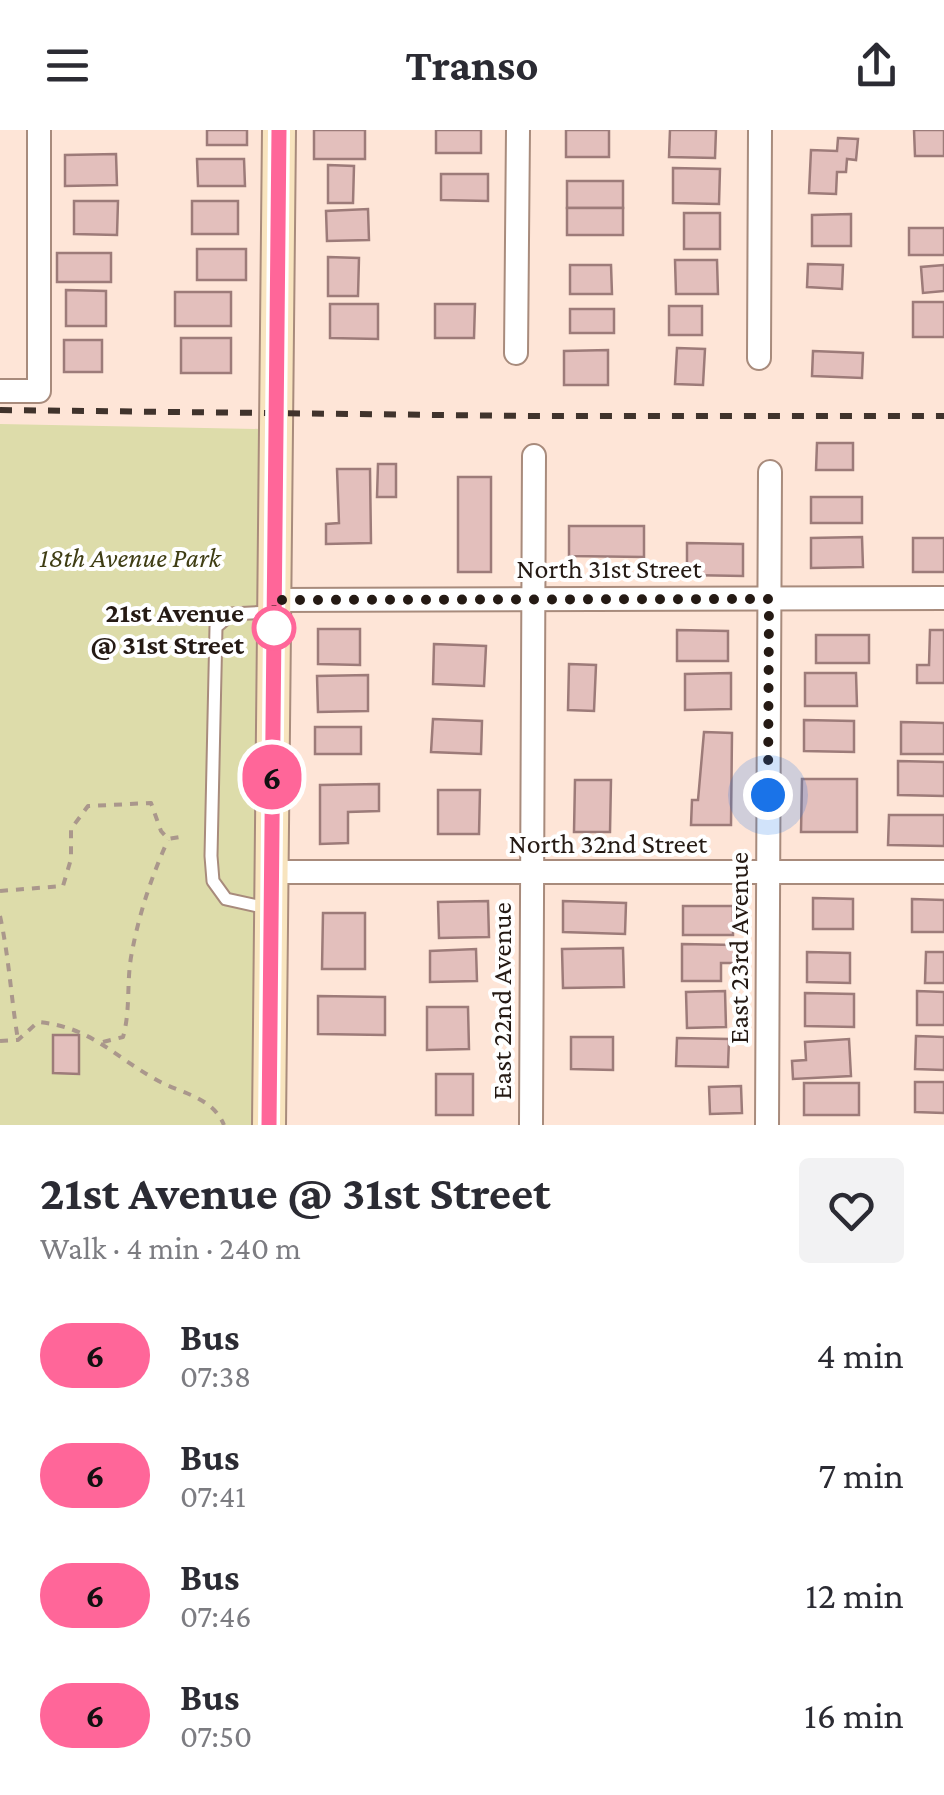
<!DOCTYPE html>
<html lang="en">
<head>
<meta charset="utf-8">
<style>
	body { margin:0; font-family:"Crimson Pro",serif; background:#f2f2f3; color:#2b2b33; height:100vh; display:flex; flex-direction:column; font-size:38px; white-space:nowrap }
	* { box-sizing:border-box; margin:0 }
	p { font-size:32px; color:#7c7c81 }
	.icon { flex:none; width:55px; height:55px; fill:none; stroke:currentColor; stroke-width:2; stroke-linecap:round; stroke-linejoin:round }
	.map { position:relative; height:995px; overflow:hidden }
	.side { display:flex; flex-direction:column; background:#fff; flex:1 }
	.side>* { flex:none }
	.badge { padding:0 20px; border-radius:32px; font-size:35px; line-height:65px }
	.you { position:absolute; width:50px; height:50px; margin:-25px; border:8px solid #fff; border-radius:50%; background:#1a73e8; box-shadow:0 0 0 15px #1a73e833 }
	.map>.badge { position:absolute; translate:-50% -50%; box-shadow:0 0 0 5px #fff }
	.round { display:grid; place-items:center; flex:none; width:105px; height:105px; border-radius:10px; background:#f2f2f3 }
	.headline { display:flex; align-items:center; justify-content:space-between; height:170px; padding:0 40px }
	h1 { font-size:48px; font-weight:700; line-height:75px }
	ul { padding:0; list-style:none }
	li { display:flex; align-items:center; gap:30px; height:120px; padding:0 40px }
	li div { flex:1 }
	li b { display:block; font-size:38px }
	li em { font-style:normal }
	li .badge { min-width:110px; font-weight:700; text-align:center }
	header { display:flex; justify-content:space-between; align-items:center; height:130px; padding:0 40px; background:#fff; font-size:45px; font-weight:700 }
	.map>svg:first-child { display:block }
	.green { fill:#dddcaa }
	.building { fill:#e3bfbc; stroke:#9d7b79; stroke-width:2.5 }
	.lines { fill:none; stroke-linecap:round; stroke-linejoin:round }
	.lane-casing { stroke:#a88b7c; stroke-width:15 }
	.street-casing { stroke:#a88b7c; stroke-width:26 }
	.secondary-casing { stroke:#a88b7c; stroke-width:36 }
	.path { stroke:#aa978c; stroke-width:4; stroke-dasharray:8 8; stroke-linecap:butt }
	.lane { stroke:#fff; stroke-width:11 }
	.street { stroke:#fff; stroke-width:22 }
	.secondary { stroke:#f8e4be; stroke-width:32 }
	.rail { stroke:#40332c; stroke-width:6; stroke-dasharray:12 12; stroke-linecap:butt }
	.line-casing { stroke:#fff; stroke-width:22 }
	.line { stroke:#f69; stroke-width:15 }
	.walk { stroke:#251a14; stroke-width:10; stroke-dasharray:0 18 }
	.stop-dot { fill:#fff; stroke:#f69; stroke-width:5 }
	.labels { text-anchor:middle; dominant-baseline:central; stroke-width:8; stroke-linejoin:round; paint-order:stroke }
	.park-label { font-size:28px; font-style:italic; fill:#3f3d14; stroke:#fff }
	.street-label { font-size:28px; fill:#251a14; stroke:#fff }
	.stop-label { font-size:28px; font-weight:bold; fill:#251a14; stroke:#fff; text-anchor:end }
</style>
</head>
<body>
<header><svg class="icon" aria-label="menu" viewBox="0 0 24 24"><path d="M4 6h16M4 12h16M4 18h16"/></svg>Transo<svg class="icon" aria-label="share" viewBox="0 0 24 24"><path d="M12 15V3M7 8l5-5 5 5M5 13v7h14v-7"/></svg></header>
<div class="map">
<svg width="944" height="995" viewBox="0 0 944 995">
	<rect width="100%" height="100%" fill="#fee5d7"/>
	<!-- green -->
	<path class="green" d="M0,294L262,299L256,494L254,995H0Z"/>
	<!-- building -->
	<g class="building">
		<rect x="207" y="0" width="40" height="15"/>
		<rect x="314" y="0" width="51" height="29"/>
		<rect x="436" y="0" width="45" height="23"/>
		<rect x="566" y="0" width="43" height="27"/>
		<path d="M670,0H716L715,28L669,27Z"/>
		<path d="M914,0H944V26H915Z"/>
		<path d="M838,8L858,9L856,30L847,29L846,42H837L836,64L809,63L811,20L837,21Z"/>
		<path d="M116,24L117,55L65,56V25Z"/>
		<path d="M197,29H244L245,56H198Z"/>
		<path d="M328,35L354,36L353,73H328Z"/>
		<path d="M673,38L720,39L719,74L673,73Z"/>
		<path d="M441,44H488V71L441,70Z"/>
		<rect x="567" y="51" width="56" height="27"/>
		<path d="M74,71H118L117,105L74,104Z"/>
		<rect x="192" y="71" width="46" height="33"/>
		<rect x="567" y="78" width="56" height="27"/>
		<path d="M368,79L369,110L327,111L326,81Z"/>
		<rect x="684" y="83" width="36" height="36"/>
		<path d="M851,84V116H812V85Z"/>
		<rect x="909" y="98" width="35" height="27"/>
		<rect x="197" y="119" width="49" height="31"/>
		<rect x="57" y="123" width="54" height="29"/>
		<path d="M328,127L359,128L358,166H328Z"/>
		<path d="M675,130H717L718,164H676Z"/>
		<path d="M808,134L843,135L842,159L807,157Z"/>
		<path d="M570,135H611L612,164H570Z"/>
		<path d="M944,135V161L923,163L921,137Z"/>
		<path d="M66,160L106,161V196H66Z"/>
		<rect x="175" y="162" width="56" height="34"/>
		<rect x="913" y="172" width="31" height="35"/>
		<path d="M330,174H378V209L330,208Z"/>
		<path d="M435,174H475L474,208H435Z"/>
		<rect x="669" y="176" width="33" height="29"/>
		<rect x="570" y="179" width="44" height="24"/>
		<rect x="181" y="208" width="50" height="35"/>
		<rect x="64" y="210" width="38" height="32"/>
		<path d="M677,218L705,219L703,255L675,254Z"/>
		<path d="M608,220V255H564V221Z"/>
		<path d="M813,221L863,223L862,248L812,246Z"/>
		<path d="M817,313H853V340H816Z"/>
		<path d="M378,334H396V367H377Z"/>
		<path d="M337,339H370L371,413L326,414V394L339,393Z"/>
		<rect x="458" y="347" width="33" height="95"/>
		<rect x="811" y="367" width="51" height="26"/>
		<path d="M569,396H644V427L569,426Z"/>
		<path d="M862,407L863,437L811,438V408Z"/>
		<rect x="913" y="408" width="31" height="34"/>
		<path d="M687,413L743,414V446L687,445Z"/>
		<path d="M318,499H360V535L318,534Z"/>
		<path d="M677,500L728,501V531H677Z"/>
		<path d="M930,500H944V553H917V535H929Z"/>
		<rect x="816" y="505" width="53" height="28"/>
		<path d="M434,514L486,516L484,556L433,554Z"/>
		<path d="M569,534L596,535L594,581L568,580Z"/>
		<path d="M731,543V579L685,580V544Z"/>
		<path d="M805,543H856L857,576H805Z"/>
		<path d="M368,545V581L318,582L317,546Z"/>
		<path d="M433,589L482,591L481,624L431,622Z"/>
		<path d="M804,590L854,591V622L804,621Z"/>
		<path d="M901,592L944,593V624H901Z"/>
		<rect x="315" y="597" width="46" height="27"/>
		<path d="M704,602L732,603L731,695H691L692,670H698Z"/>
		<path d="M898,631L944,632V666L898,665Z"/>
		<path d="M802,649H857V702H801Z"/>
		<path d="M575,650H611L610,702H574Z"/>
		<path d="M379,654V681L348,682V713L320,714V655Z"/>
		<path d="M438,660H480L479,704H438Z"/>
		<path d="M889,685H944V716L888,715Z"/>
		<path d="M813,768L853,769V799H813Z"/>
		<path d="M912,769L944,770V802H912Z"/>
		<path d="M488,771L489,807L439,808L438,772Z"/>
		<path d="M563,771L626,773L625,804L563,802Z"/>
		<rect x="683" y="776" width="50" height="29"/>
		<path d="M323,783H365V839H322Z"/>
		<path d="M682,814L735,815V833H721V851H682Z"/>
		<path d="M623,818L624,857L563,858L562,819Z"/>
		<path d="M476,819L477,851L430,852V821Z"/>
		<path d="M807,822L850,823V853L807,852Z"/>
		<path d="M926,822H944V853H925Z"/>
		<path d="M725,861L726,897L687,898L686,862Z"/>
		<path d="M917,861L944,862V895H917Z"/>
		<path d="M805,863L854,864V897L805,896Z"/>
		<path d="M318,866L385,867V905L318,904Z"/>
		<path d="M427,877H468L469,919L427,920Z"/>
		<path d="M53,905H79V944L53,943Z"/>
		<path d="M916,906L944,907V940L915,939Z"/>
		<path d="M571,907H613V940L571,939Z"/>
		<path d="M677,908L729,909L728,937L676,936Z"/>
		<path d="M849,909L851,946L793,949L792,931L806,930L805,912Z"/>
		<rect x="436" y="944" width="37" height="41"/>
		<path d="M915,952H944V983L915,982Z"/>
		<rect x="804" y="953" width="55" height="32"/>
		<path d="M741,956L742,983L710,984L709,957Z"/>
	</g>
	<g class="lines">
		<!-- lane casing -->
		<g class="lane-casing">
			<path id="lane" d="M267,778L226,769L213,751L211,726L216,497L231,484L270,482"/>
		</g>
		<!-- street casing -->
		<g class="street-casing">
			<g id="street">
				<path d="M516,223L518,0"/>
				<path d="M759,228L760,0"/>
				<path d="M0,261H39V0"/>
				<path d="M274,470L944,468"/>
				<path d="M271,742H944"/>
				<path d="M531,995L534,326"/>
				<path d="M767,995L770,342"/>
			</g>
		</g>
		<!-- secondary casing -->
		<g class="secondary-casing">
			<path id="secondary" d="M269,995L279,0"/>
		</g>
		<!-- path -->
		<g class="path">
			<path d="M0,761L63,756L71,729V699L88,676L151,673L161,701L168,709L186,706"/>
			<path d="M0,786C9,827 11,868 18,910"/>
			<path d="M0,911L18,910L38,892C91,897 112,925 155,949C180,964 211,965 224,995"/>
			<path d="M103,912L123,907C131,879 126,850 132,822C139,784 152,745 168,710"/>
		</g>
		<!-- lane -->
		<use href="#lane" class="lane"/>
		<!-- street -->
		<use href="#street" class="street"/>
		<!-- secondary -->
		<use href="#secondary" class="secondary"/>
		<!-- rail -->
		<path class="rail" d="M0,280L530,286H944"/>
	</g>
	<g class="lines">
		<!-- line casing -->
		<g class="line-casing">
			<path id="line" d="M269,995L279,0"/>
		</g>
		<!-- line -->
		<use href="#line" class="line"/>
		<!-- walk -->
		<path class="walk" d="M274,498V470L769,469L768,665"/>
	</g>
	<!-- markers -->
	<circle class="stop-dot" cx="274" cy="498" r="20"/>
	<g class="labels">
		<!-- park labels -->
		<g class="park-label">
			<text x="130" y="427">18th Avenue Park</text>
		</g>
		<!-- street labels -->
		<g class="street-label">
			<text x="609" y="438">North 31st Street</text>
			<text x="608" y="713">North 32nd Street</text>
			<text transform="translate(738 818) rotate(-90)">East 23rd Avenue</text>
			<text transform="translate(501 871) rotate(-90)">East 22nd Avenue</text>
		</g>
		<!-- stop labels -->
		<g class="stop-label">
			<text x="244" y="482">21st Avenue<tspan x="244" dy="32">@ 31st Street</tspan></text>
		</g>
	</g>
</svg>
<div class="you" style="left:768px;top:665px"></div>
<b class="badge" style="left:272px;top:647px;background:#f69;color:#111">6</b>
</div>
<section class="side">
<div class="headline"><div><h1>21st Avenue @ 31st Street</h1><p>Walk · 4 min · 240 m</p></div><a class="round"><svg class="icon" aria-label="heart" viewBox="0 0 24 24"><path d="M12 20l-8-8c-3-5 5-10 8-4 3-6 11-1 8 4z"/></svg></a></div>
<ul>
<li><span class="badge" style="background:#f69;color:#111">6</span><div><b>Bus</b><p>07:38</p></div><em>4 min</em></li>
<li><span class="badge" style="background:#f69;color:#111">6</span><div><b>Bus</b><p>07:41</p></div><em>7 min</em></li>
<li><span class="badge" style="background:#f69;color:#111">6</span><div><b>Bus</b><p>07:46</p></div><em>12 min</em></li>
<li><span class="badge" style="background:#f69;color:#111">6</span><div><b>Bus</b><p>07:50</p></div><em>16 min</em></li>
</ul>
</section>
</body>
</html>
